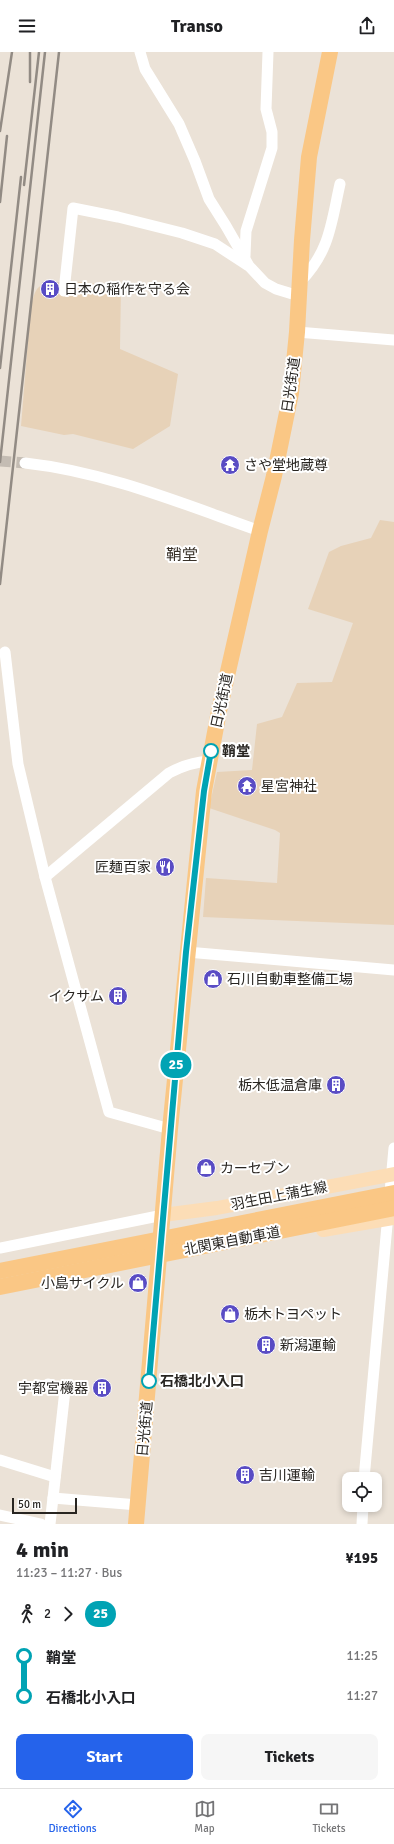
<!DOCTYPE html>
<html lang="en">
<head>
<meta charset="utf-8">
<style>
	body { margin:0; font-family:Signika,"Noto Sans JP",sans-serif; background:#f6f6f6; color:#202124; height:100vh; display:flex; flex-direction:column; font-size:15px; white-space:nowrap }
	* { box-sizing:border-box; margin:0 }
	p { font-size:13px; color:#757577 }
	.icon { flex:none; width:22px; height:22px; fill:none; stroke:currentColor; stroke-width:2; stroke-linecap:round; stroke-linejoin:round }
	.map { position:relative; height:1472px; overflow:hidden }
	.sheet { display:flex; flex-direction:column; background:#fff; flex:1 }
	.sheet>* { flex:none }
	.badge { padding:0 8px; border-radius:13px; font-size:14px; line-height:26px }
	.buttons { position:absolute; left:342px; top:1420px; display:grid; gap:8px }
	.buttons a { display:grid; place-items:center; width:40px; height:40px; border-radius:8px; background:#fff; box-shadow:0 2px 6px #0003; font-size:20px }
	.scale { position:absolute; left:12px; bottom:10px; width:65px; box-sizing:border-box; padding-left:4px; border:2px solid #282521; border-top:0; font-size:11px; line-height:14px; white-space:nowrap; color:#282521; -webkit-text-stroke:3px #fff; paint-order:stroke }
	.map>.badge { position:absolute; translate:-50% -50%; box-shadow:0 0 0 2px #fff }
	.legs { display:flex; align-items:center; gap:6px; height:44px; padding:0 16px; font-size:13px }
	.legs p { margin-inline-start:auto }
	.headline { display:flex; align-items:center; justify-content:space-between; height:68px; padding:0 16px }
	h1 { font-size:22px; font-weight:700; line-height:30px }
	.button { display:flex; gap:8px; margin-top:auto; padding:8px 16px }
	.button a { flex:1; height:46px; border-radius:8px; background:#2563eb; color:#fff; font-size:16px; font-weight:700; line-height:46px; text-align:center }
	.button a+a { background:#f6f6f6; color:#202124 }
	ul { padding:0 16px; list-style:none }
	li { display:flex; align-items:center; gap:14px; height:40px; font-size:15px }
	li i { display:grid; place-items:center; width:6px; height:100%; margin:0 5px; background:currentColor }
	li i::after { content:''; width:10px; height:10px; margin:-5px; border:3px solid; border-radius:50%; background:#fff }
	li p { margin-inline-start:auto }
	li:first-child i { background:linear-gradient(#0000 50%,currentColor 0) }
	li:last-child i { background:linear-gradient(currentColor 50%,#0000 0) }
	header { display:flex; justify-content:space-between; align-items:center; height:52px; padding:0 16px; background:#fff; font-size:18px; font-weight:700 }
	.menu { display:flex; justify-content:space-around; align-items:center; height:56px; border-top:1px solid #e0e0e0; background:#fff; font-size:11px; color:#757577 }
	.menu a { display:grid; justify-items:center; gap:2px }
	.menu .active { color:#2563eb }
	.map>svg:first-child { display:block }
	.green { fill:#e7d2b8 }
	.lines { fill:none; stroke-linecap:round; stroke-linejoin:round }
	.minor-tunnel { stroke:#c4bcb3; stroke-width:11; stroke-dasharray:11 5.5; stroke-linecap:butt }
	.minor { stroke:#fff; stroke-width:11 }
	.major { stroke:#fcddb6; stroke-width:14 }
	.highway { stroke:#fac785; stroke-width:16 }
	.rail { stroke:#928b84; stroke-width:2.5 }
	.line-1-casing { stroke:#fff; stroke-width:9 }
	.line-1 { stroke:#00a3b4; stroke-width:6 }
	.stop-1-dot { fill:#fff; stroke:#00a3b4; stroke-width:2 }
	.labels { text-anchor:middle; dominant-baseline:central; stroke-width:4; stroke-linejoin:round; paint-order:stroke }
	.poi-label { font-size:14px; fill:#282521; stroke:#fff; text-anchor:start }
	.street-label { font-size:14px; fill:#282521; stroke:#fff }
	.stop-label { font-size:14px; font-weight:bold; fill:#282521; stroke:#fff; text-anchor:start }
	.quarter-label { font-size:16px; fill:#3a332b; stroke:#fff }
</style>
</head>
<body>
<header><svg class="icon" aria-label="menu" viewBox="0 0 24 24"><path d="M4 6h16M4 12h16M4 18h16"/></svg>Transo<svg class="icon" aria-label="share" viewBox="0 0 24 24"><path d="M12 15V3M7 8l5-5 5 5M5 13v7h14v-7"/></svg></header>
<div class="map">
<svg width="394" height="1472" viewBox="0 0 394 1472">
	<rect width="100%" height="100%" fill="#ebe2d7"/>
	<!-- green -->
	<g class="green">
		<path d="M83,230L121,235L120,297L178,322L170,374L133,397L73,382L64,383L21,374L31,252C33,248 34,241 37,237C44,228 72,230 83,230Z"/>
		<path d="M380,468L394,470V873L203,865L206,826L277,831L280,781L275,778L209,756L217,720L252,718L257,672L282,665L297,631L332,630L353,571L308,557L329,500L341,494L371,486Z"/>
	</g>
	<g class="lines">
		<!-- minor-tunnel -->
		<path class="minor-tunnel" d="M0,409L25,411"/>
		<!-- minor -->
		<g class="minor">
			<path d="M140,0L145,17L179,72L195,109L209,147L226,174L249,214L265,231L276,237L299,244"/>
			<path d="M245,204L246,179L272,96V80L266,57L268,0"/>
			<path d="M300,230C330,199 331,172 340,132"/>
			<path d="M64,239L73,156L118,165L182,181L215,192L247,213"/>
			<path d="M297,280L394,288"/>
			<path d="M25,411C107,420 183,452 260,479"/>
			<path d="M5,600L18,712L45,825L109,1060L170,1077"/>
			<path d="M45,825L169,721C182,714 193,710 209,709"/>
			<path d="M187,900L394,918"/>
			<path d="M0,1196L163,1163"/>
			<path d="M48,1332L65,1338L53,1446"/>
			<path d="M0,1408L55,1425"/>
			<path d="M364,1427L394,1096"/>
			<path d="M0,1463L41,1472"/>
			<path d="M50,1472L53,1446L138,1453"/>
			<path d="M362,1472L363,1453"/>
		</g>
		<!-- major -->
		<g class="major">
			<path d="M163,1163L217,1156L394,1122"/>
			<path d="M323,1178L394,1166"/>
		</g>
		<!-- highway -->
		<g class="highway">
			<path d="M0,1219L394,1141"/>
			<path d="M0,1235L394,1156"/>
			<path d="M136,1472L170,1077L204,739L219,659L260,479L274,424L291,341L297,280L302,188L309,105L330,0"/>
		</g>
		<!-- rail -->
		<g class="rail">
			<path d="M30,30V0"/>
			<path d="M0,79L12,0"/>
			<path d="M24,133L39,0"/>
			<path d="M0,150L7,84"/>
			<path d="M0,316L21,125"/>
			<path d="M0,410L45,0"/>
			<path d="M0,532L59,0"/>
		</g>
	</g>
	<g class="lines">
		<!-- line-1 casing -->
		<g class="line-1-casing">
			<path id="line-1" d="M149,1329L186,900L204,739L211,699"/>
		</g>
		<!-- line-1 -->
		<use href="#line-1" class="line-1"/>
	</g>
	<!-- icons -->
	<defs>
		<g id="building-disc" transform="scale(1)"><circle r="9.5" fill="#594cc4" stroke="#fff"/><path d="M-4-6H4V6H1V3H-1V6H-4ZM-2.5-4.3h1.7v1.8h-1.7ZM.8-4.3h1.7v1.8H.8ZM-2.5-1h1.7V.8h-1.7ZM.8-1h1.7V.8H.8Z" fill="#fff"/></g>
		<g id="temple-disc" transform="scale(1)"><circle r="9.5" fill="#594cc4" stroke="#fff"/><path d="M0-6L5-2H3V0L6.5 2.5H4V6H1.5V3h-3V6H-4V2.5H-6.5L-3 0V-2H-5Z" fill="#fff"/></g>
		<g id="restaurant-disc" transform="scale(1)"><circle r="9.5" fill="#594cc4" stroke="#fff"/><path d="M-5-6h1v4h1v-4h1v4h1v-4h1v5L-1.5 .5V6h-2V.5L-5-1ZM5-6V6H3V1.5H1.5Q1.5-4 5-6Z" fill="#fff"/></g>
		<g id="shop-disc" transform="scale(1)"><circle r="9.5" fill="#594cc4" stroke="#fff"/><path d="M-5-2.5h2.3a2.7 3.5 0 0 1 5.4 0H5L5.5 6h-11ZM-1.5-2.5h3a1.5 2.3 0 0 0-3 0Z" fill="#fff"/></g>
	</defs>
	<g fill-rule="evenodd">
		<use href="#building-disc" x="50" y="237"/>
		<use href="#temple-disc" x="230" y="413"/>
		<use href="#temple-disc" x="247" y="734"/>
		<use href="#restaurant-disc" x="165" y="815"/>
		<use href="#shop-disc" x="213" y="927"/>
		<use href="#building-disc" x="118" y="944"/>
		<use href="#building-disc" x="336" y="1033"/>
		<use href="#shop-disc" x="206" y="1116"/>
		<use href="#shop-disc" x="138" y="1231"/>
		<use href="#shop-disc" x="230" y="1262"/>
		<use href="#building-disc" x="266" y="1293"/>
		<use href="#building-disc" x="102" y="1336"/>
		<use href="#building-disc" x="245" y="1423"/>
	</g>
	<!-- markers -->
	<g class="stop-1-dot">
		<circle cx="211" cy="699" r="7"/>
		<circle cx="149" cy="1329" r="7"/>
	</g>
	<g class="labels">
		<!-- poi labels -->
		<g class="poi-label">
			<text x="64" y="237">日本の稲作を守る会</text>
			<text x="244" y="413">さや堂地蔵尊</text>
			<text x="261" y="734">星宮神社</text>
			<text x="151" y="815" text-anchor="end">匠麺百家</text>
			<text x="227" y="927">石川自動車整備工場</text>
			<text x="104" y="944" text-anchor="end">イクサム</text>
			<text x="322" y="1033" text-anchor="end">栃木低温倉庫</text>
			<text x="220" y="1116">カーセブン</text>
			<text x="124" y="1231" text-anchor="end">小島サイクル</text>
			<text x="244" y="1262">栃木トヨペット</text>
			<text x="280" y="1293">新潟運輸</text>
			<text x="88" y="1336" text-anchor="end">宇都宮機器</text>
			<text x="259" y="1423">吉川運輸</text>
		</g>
		<!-- street labels -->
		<g class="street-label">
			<text transform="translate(291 333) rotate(-82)">日光街道</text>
			<text transform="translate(222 649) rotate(-78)">日光街道</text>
			<text transform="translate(279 1144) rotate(-11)">羽生田上蒲生線</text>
			<text transform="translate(232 1189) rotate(-11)">北関東自動車道</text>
			<text transform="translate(145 1377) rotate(-85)">日光街道</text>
		</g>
		<!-- stop labels -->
		<g class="stop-label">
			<text x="222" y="699">鞘堂</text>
			<text x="160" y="1329">石橋北小入口</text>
		</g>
		<!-- quarter labels -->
		<g class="quarter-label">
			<text x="182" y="503">鞘堂</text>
		</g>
	</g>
</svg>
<div class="buttons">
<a><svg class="icon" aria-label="locate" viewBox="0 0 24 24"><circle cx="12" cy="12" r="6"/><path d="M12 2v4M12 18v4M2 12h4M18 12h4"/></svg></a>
</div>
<div class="scale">50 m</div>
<b class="badge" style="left:176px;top:1013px;background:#00a3b4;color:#fff">25</b>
</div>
<section class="sheet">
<div class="headline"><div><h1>4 min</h1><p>11:23 – 11:27 · Bus</p></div><b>¥195</b></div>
<div class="legs"><svg class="icon" aria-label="walk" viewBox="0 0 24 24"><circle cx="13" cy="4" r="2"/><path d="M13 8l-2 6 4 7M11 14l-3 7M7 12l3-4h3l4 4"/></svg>2<svg class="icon" aria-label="forward" viewBox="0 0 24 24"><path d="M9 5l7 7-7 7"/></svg><b class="badge" style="background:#00a3b4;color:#fff">25</b></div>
<ul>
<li><i style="color:#00a3b4"></i><b>鞘堂</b><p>11:25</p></li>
<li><i style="color:#00a3b4"></i><b>石橋北小入口</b><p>11:27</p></li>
</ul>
<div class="button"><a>Start</a><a>Tickets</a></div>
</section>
<nav class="menu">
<a class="active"><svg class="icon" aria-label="directions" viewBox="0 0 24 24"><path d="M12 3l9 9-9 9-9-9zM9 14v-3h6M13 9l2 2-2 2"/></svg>Directions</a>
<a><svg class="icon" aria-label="map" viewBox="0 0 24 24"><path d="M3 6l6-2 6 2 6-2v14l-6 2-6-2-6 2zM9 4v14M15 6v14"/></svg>Map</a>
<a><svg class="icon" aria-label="tickets" viewBox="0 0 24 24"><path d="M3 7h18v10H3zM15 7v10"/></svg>Tickets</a>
</nav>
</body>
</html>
